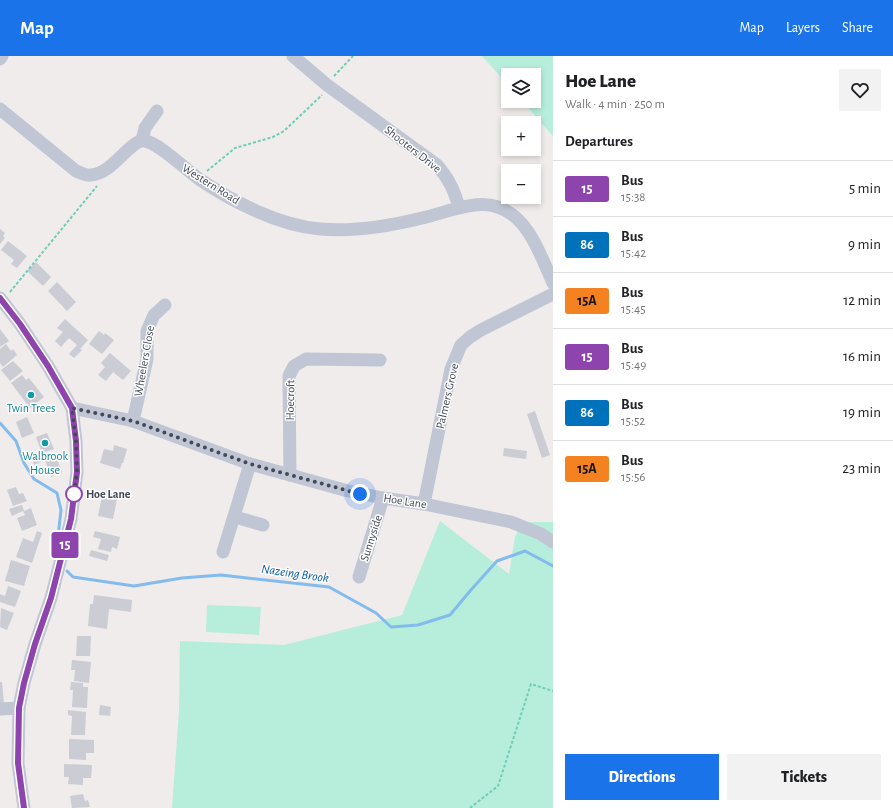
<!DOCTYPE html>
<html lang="en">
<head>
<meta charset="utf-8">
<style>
	body { margin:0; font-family:"Alegreya Sans",sans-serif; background:#f2f2f2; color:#202124; height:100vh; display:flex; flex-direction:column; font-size:15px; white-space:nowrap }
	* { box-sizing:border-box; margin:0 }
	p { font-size:13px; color:#757577 }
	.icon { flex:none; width:22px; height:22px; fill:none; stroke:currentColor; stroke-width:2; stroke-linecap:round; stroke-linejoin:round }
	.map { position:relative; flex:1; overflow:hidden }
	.panel { display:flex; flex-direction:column; background:#fff; width:340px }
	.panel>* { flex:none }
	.badge { padding:0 8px; border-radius:3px; font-size:14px; line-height:26px }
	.tools { position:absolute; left:501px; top:12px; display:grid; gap:8px }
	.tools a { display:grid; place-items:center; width:40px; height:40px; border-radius:0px; background:#fff; box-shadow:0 2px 6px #0003; font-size:20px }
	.you { position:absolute; width:20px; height:20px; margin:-10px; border:3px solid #fff; border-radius:50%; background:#1a73e8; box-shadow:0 0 0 6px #1a73e833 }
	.map>.badge { position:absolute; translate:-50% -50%; box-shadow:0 0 0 2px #fff }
	h2 { padding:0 12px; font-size:15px; line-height:36px }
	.round { display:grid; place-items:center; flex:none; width:42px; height:42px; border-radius:0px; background:#f2f2f2 }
	.overview { display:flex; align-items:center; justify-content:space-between; height:68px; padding:0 12px }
	h1 { font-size:19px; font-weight:800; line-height:30px }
	.button { display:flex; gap:8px; margin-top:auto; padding:8px 12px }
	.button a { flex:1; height:46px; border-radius:0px; background:#1a73e8; color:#fff; font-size:16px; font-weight:800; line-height:46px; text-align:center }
	.button a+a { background:#f2f2f2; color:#202124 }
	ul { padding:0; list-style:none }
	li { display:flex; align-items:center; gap:12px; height:56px; padding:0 12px; border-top:1px solid #e0e0e0 }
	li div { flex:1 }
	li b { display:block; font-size:15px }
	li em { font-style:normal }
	li .badge { min-width:44px; font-weight:700; text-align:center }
	header { display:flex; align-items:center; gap:24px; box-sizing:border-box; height:56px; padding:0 20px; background:#1a73e8; color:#fff }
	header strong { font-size:19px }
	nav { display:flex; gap:22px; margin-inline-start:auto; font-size:14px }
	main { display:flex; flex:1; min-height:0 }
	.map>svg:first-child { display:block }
	.green { fill:#b7eedb }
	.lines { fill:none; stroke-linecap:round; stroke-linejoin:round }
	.stream { stroke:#83bbec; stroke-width:3 }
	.building { fill:#cbccd4 }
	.path { stroke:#6fcdb7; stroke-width:2; stroke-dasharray:3 2; stroke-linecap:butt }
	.minor { stroke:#c1c6d4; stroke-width:13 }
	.line-casing { stroke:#fff; stroke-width:9 }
	.line { stroke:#8e44ad; stroke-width:6 }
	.walk { stroke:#444959; stroke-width:4; stroke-dasharray:0 7.2 }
	.culture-dot { fill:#0f9aa8; stroke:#fff; stroke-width:1.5 }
	.stop-dot { fill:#fff; stroke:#8e44ad; stroke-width:2 }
	.labels { text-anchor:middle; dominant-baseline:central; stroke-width:3; stroke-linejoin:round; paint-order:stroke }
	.street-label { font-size:12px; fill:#444959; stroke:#fff }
	.culture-label { font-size:12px; fill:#0d838f; stroke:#fff }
	.stop-label { font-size:12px; font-weight:bold; fill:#444959; stroke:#fff; text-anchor:start }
	.water-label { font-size:13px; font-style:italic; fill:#0a5da6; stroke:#fff }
</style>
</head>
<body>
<header>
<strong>Map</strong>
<nav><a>Map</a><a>Layers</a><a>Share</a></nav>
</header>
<main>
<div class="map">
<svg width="553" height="752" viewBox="0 0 553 752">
	<rect width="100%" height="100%" fill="#efeceb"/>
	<!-- green -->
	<g class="green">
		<path d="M482,0H553V80L522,45H534V19H508V29Z"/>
		<path d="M440,465L509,518L515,481L522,466H553V752H172L179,655L180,585L284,589L402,559Z"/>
		<path d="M207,549L261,551L259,579L206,576Z"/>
	</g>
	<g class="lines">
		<!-- stream -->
		<g class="stream">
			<path d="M0,367L16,385L24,407L34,423L57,437L61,454L58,481"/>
			<path d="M67,515L73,521L134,530L182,522L221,519L329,531L376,557L391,571L418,569L450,559L470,535L497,505L525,495L553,510"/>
		</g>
	</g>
	<!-- building -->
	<g class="building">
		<path d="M0,173L5,177L3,180L5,182L0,188Z"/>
		<path d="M8,185L27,200L17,212L11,208L14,204L1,194Z"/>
		<path d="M36,206L51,221L43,230L27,215Z"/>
		<path d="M57,226L76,246L67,255L48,235Z"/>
		<path d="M65,263L88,284L80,293L82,294L74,302L69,298L77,289L69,282L61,291L55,285L63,276L57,272Z"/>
		<path d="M0,273L9,285L0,291Z"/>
		<path d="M99,275L104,279L105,277L114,284L102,298L89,288Z"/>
		<path d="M6,288L11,295L13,293L17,299L3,311L0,307V293Z"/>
		<path d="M110,297L131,315L123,324L113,316L106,325L98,319L105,311L101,307Z"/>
		<path d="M13,305L23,315L10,325L1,314Z"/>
		<path d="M22,319L26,324L29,322L44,341L30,352L11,327Z"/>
		<path d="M535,355L550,399L542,402L527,358Z"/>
		<path d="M27,361L34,377L22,382L16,366Z"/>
		<path d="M47,377L54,393L42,397L36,381Z"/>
		<path d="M114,389L127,393L123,407H122L120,413L100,407L104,393L113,395Z"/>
		<path d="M504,392L527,395L526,403L503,400Z"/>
		<path d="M40,398L43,405L34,409L32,401Z"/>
		<path d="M56,400L62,416L51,421L45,404Z"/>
		<path d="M16,431L19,438L23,437L27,445L13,450L7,434Z"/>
		<path d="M103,435L118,438L113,463L98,460Z"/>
		<path d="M22,449L24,455L31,452L37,469L22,475L17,462L25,459L23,455L12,460L9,453Z"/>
		<path d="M37,475L42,477L32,507L16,501L23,482L33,486Z"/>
		<path d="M95,475L120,481L117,493L112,491L111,496L98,493L101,483L93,481Z"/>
		<path d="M91,494L109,499L107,505L89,500Z"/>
		<path d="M11,504L30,510L24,530L5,525Z"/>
		<path d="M8,530L21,535L15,551L0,546V538L5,540Z"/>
		<path d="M94,539L132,544L131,556L109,553L107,573L88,570L90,548H93Z"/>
		<path d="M1,552L14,557L7,574L0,571Z"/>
		<path d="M77,580H91L90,600H76Z"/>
		<path d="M72,604L91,606L89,627L74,625L75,614H71Z"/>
		<path d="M0,626H2L4,648H0Z"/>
		<path d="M71,626L83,627V631H88L87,652L72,651L73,634H70Z"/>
		<path d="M100,649L111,651L110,660L99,659Z"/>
		<path d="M68,654L86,656L85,679H71L72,660L68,659Z"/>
		<path d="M69,683L94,684V697H86V704L69,703Z"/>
		<path d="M64,708L92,709L91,722H83V729L68,728L69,721H64Z"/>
		<path d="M83,738L85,745L88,744L90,751L72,752L70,740Z"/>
	</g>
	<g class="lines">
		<!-- path -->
		<g class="path">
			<path d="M334,20L353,0"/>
			<path d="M207,115L235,92L273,81L284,75L322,39"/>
			<path d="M10,236L97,130"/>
			<path d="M470,752L498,730L531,628L553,635"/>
		</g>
		<!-- minor -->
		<g class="minor">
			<path d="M293,0L327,29L437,109C449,123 454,134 459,151"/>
			<path d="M0,3L2,0"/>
			<path d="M0,53L76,115C81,117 86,120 91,119C113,118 131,82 145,85C159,87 185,113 199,123C233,146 278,169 320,173C354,176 390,170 422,162C445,157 475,143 498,151C529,161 541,201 553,227"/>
			<path d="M142,84L145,72L157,55"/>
			<path d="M0,242L20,268L48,310L72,352L76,385L77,416L71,463L51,542L35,588L24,627L19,652L18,707L24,752"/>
			<path d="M72,352L133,365L250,408L348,435L383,442L424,448L511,466L541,478L553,486"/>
			<path d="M133,365L147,303V275L154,259L165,249"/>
			<path d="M290,419L289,320L294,310L306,303L380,304"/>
			<path d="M424,448L451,313L461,289L470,281L481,274L553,238"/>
			<path d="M235,461L263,469"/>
			<path d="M223,496L250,408"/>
			<path d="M359,521L383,442"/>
			<path d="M0,653L19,652"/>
		</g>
	</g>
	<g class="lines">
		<!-- line casing -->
		<g class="line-casing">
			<path id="line" d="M0,242L20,268L48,310L72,352L76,385L77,416L71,463L51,542L35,588L24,627L19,652L18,707L24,752"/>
		</g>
		<!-- line -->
		<use href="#line" class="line"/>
		<!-- walk -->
		<path class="walk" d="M74,438L73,444L77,416L76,385L72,352L133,365L250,408L360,438"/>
	</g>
	<!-- markers -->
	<g class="culture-dot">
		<circle cx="31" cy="339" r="4"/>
		<circle cx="45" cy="387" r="4"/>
	</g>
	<circle class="stop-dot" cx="74" cy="438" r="8"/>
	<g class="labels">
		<!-- street labels -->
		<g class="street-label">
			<text transform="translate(413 93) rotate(38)">Shooters Drive</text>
			<text transform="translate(211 128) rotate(32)">Western Road</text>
			<text transform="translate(144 305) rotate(-80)">Wheelers Close</text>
			<text transform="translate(447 340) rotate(-77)">Palmers Grove</text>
			<text transform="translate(290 344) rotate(-89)">Hoecroft</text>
			<text transform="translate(405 445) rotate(9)">Hoe Lane</text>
			<text transform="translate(371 482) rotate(-72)">Sunnyside</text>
		</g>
		<!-- culture labels -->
		<g class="culture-label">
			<text x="31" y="352">Twin Trees</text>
			<text x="45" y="400">Walbrook<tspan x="45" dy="14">House</tspan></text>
		</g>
		<!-- stop labels -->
		<g class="stop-label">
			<text x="86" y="438">Hoe Lane</text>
		</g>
		<!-- water labels -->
		<g class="water-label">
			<text transform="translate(295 518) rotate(8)">Nazeing Brook</text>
		</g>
	</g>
</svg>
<div class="tools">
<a><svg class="icon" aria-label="layers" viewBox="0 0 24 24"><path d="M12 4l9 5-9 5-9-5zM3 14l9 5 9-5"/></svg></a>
<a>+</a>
<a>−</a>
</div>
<div class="you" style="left:360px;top:438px"></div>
<b class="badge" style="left:65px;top:489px;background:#8e44ad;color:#fff">15</b>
</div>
<section class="panel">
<div class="overview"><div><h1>Hoe Lane</h1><p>Walk · 4 min · 250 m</p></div><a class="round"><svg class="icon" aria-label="heart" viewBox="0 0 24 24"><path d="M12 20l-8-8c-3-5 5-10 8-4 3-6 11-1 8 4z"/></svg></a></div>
<h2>Departures</h2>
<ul>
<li><span class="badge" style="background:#8e44ad;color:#fff">15</span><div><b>Bus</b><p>15:38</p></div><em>5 min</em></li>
<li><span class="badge" style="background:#0072bc;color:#fff">86</span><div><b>Bus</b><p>15:42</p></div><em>9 min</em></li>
<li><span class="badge" style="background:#f58220;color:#111">15A</span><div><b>Bus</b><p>15:45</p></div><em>12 min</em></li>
<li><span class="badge" style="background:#8e44ad;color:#fff">15</span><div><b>Bus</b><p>15:49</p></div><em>16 min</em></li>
<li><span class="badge" style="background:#0072bc;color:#fff">86</span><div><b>Bus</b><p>15:52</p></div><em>19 min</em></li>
<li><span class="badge" style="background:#f58220;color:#111">15A</span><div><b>Bus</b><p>15:56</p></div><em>23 min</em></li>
</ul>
<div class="button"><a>Directions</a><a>Tickets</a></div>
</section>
</main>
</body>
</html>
